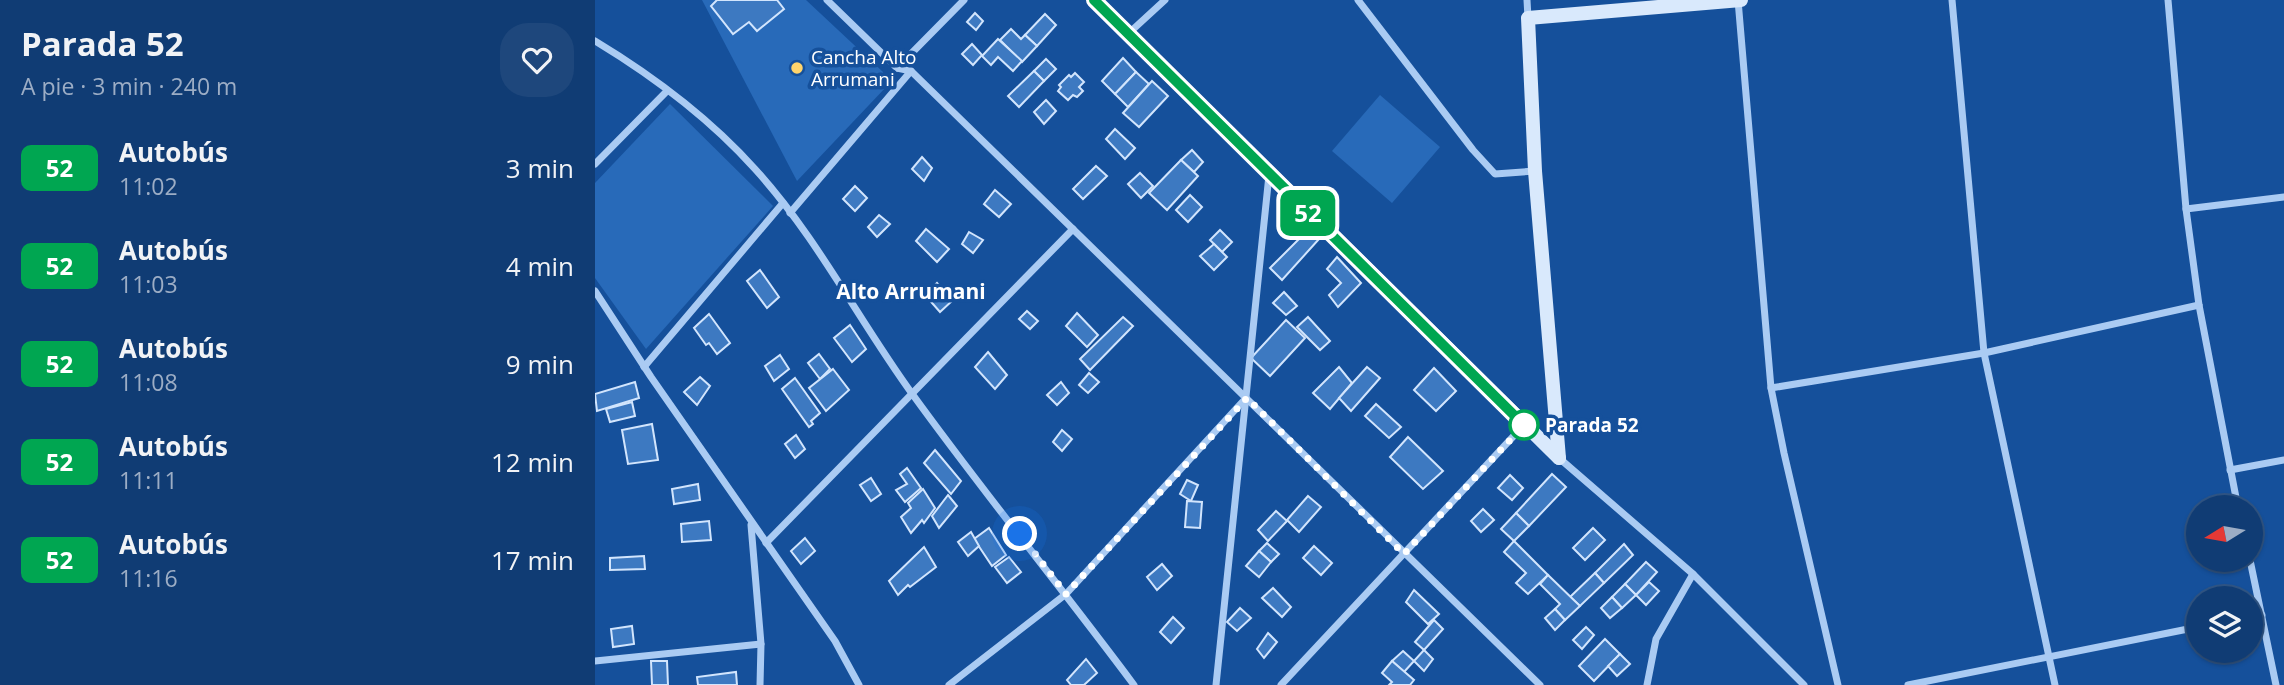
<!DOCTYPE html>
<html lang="es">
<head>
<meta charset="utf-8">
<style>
	body { margin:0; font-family:"Open Sans",sans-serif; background:#1e477c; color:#f1f3f6; height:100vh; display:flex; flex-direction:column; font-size:26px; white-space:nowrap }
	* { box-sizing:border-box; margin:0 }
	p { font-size:23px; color:#9cadc5 }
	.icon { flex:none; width:38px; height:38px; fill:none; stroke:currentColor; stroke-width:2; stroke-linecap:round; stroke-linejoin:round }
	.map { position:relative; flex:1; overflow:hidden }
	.drawer { display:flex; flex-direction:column; background:#103c74; width:595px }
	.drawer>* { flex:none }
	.badge { padding:0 14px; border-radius:10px; font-size:24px; line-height:46px }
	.needle { width:46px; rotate:259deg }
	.tools { position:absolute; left:1591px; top:495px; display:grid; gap:14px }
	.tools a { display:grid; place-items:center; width:77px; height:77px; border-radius:50%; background:#103c74; box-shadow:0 2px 5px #0004,0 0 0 2px #305686; font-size:35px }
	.you { position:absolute; width:35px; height:35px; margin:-18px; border:5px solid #fff; border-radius:50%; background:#1a73e8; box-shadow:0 0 0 10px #1a73e833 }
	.map>.badge { position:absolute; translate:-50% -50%; box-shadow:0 0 0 4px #fff }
	.round { display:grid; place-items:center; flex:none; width:74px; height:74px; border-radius:28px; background:#1e477c }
	.headline { display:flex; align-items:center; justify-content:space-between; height:119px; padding:0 21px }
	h1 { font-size:33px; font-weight:700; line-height:52px }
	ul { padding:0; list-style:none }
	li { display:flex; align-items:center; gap:21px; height:98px; padding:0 21px }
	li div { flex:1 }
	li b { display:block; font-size:26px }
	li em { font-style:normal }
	li .badge { min-width:77px; font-weight:700; text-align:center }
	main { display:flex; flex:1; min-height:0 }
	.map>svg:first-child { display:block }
	.green { fill:#286ab9 }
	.building { fill:#3d79c1; stroke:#d2e5fd; stroke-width:2 }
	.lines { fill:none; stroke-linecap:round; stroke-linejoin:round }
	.street { stroke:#aacbf3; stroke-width:7 }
	.secondary { stroke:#d9e9fc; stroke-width:14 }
	.line-casing { stroke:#fff; stroke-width:16 }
	.line { stroke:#00a651; stroke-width:10 }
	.walk { stroke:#fff; stroke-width:7; stroke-dasharray:0 12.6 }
	.poi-dot { fill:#ffd46c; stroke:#15509b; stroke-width:2.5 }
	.stop-dot { fill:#fff; stroke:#00a651; stroke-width:3.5 }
	.labels { text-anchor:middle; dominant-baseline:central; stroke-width:7; stroke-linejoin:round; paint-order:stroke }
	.poi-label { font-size:19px; fill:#fff; stroke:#15509b; text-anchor:start }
	.stop-label { font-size:19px; font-weight:bold; fill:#fff; stroke:#15509b; text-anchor:start }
	.neighbourhood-label { font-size:21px; font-weight:bold; fill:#fff; stroke:#15509b }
</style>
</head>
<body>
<main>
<section class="drawer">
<div class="headline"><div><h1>Parada 52</h1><p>A pie · 3 min · 240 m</p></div><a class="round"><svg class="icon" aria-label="heart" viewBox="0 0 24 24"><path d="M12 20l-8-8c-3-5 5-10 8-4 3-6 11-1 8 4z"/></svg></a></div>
<ul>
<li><span class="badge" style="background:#00a651;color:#fff">52</span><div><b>Autobús</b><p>11:02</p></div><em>3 min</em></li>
<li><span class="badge" style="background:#00a651;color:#fff">52</span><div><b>Autobús</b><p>11:03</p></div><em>4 min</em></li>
<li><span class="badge" style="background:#00a651;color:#fff">52</span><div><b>Autobús</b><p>11:08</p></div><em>9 min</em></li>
<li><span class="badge" style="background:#00a651;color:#fff">52</span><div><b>Autobús</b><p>11:11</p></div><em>12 min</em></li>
<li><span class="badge" style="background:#00a651;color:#fff">52</span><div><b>Autobús</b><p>11:16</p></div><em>17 min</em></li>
</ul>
</section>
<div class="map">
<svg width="1689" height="685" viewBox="0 0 1689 685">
	<rect width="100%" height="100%" fill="#15509b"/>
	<!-- green -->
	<g class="green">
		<path d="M107,0H211L288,72L292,86L202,181Z"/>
		<path d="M785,95L845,147L797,203L737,151Z"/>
		<path d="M75,104L178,206L51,349L0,278V183Z"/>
	</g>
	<!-- building -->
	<g class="building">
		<path d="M122,0H182L189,9L162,31L154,22L138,34L116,6Z"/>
		<path d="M380,13L388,21L381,30L372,22Z"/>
		<path d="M450,14L461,25L442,46L430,35Z"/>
		<path d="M416,29L426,39L430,35L442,46L427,62L405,40Z"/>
		<path d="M403,39L427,61L418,71L403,57L396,65L387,56Z"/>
		<path d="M377,44L387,55L378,65L367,54Z"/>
		<path d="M528,58L541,72L520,94L507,81Z"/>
		<path d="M451,59L461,69L449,81L439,71Z"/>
		<path d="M439,71L449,81L424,107L413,96Z"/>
		<path d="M541,72L554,84L533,107L520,94Z"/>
		<path d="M480,73L489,82L484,87L488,91L482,97L478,95L473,100L463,91L466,87L464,85L474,75L476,77Z"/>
		<path d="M557,81L573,96L544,127L528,113Z"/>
		<path d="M451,100L461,111L449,124L439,112Z"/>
		<path d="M520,129L540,148L530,159L511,139Z"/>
		<path d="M597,150L608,162L599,172L586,160Z"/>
		<path d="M327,157L337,168L329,181L317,169Z"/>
		<path d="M586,160L603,176L572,210L554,193Z"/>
		<path d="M501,166L512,176L488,199L478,189Z"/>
		<path d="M545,173L558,186L546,198L533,184Z"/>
		<path d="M260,186L272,198L260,211L248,199Z"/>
		<path d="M400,190L416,204L404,217L389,204Z"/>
		<path d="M595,195L607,207L593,222L581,210Z"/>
		<path d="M284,215L295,224L282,237L273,227Z"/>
		<path d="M331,229L354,249L342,262L321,241Z"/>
		<path d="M714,229L724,239L687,280L675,268Z"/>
		<path d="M625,230L637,242L627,252L615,240Z"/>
		<path d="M374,232L388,240L378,253L367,244Z"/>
		<path d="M619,244L632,257L619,270L605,256Z"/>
		<path d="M742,257L766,283L743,307L734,295L746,283L732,269Z"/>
		<path d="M165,270L184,297L172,308L152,281Z"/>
		<path d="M342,283L358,300L345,312L330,295Z"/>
		<path d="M689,292L702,306L691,315L678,303Z"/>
		<path d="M432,311L443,321L435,329L424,319Z"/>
		<path d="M482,313L503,335L492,347L471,326Z"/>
		<path d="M114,314L135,343L122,354L114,343L111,345L99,328Z"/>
		<path d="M528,317L538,326L495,370L485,359Z"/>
		<path d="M713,317L735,341L725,350L702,327Z"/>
		<path d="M691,320L710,338L675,376L656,358Z"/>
		<path d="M255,325L271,349L257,362L239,338Z"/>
		<path d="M393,352L412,375L400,389L380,367Z"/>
		<path d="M224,354L235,369L225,379L213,363Z"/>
		<path d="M185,355L194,369L179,381L170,366Z"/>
		<path d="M744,367L757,383L735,409L718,393Z"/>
		<path d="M772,367L785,378L756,411L744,398Z"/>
		<path d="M839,368L861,391L841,411L819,390Z"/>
		<path d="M238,369L254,390L231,411L214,388Z"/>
		<path d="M494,373L504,382L493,393L484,385Z"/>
		<path d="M105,377L115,386L102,405L89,392Z"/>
		<path d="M200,378L225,413L216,421L218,424L214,427L187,389Z"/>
		<path d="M40,382L44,398L2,411L0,394Z"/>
		<path d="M466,382L474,393L462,405L452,395Z"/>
		<path d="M37,402L40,416L15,422L11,409Z"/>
		<path d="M781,404L806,427L794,438L770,416Z"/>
		<path d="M57,424L63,460L33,464L27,430Z"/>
		<path d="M467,430L477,439L467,451L458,442Z"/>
		<path d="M201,435L210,449L200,458L190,444Z"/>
		<path d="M813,437L848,471L828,489L795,457Z"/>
		<path d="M340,450L366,481L356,494L329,463Z"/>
		<path d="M312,468L326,488L310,502L301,490L312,484L305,474Z"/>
		<path d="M957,474L971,487L934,526L921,513Z"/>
		<path d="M915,475L928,488L917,500L903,488Z"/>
		<path d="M276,478L286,494L276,501L265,485Z"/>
		<path d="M592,480L603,485L596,501L585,494Z"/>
		<path d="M103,484L105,500L79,504L77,489Z"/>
		<path d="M328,489L340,508L329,523L327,520L316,533L306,517L316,508L313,503Z"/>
		<path d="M353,495L362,506L344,528L337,516Z"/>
		<path d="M713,496L726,507L704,532L692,520Z"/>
		<path d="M592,501L607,502L605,528L590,527Z"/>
		<path d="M888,509L899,520L886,532L876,521Z"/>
		<path d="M681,511L692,521L673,541L663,530Z"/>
		<path d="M921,513L934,526L919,541L906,529Z"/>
		<path d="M114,521L116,540L87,542L86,524Z"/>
		<path d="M394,528L411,555L397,566L379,539Z"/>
		<path d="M998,528L1010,540L990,560L978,548Z"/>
		<path d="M376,532L384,546L373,556L363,542Z"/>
		<path d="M210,538L220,551L206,564L196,551Z"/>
		<path d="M919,541L953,575L933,594L921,583L931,573L909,552Z"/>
		<path d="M672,543L684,554L676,562L664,551Z"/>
		<path d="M1029,544L1038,555L1009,583L1000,573Z"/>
		<path d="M719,546L737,563L726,575L708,558Z"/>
		<path d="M329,547L341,567L315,587L313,585L303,595L294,581Z"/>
		<path d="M664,551L676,562L664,577L651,566Z"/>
		<path d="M49,556L50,569L15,570V558Z"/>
		<path d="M414,557L426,572L412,583L400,567Z"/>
		<path d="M1051,562L1062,572L1041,595L1030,584Z"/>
		<path d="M567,564L577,576L562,590L552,577Z"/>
		<path d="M1000,573L1009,583L985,606L975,597Z"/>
		<path d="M953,575L985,606L970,620L960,609L965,604L945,584Z"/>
		<path d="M1054,582L1064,591L1051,605L1041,595Z"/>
		<path d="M1030,584L1041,595L1027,608L1017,597Z"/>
		<path d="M678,588L696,607L687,617L667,598Z"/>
		<path d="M819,590L844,614L833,624L811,602Z"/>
		<path d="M1017,597L1027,608L1015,618L1006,608Z"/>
		<path d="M645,608L656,618L642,631L632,622Z"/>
		<path d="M960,609L970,620L960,630L950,618Z"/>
		<path d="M578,617L589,628L576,643L565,632Z"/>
		<path d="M839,620L848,629L829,650L820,642Z"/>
		<path d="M37,626L39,644L18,647L16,629Z"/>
		<path d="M991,627L999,635L987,649L978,640Z"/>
		<path d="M673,633L682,642L669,658L662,649Z"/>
		<path d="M1010,639L1025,654L999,681L984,666Z"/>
		<path d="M829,650L838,659L829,671L819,661Z"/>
		<path d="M808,651L819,661L809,672L797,661Z"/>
		<path d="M1025,654L1035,664L1022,676L1013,666Z"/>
		<path d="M491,659L502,673L489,685H476L472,680Z"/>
		<path d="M56,661H72L73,685H57Z"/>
		<path d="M797,661L819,680L815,685H794L797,682L787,673Z"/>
		<path d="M141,672L142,685H103L102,677Z"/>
	</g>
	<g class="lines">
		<!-- street -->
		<g class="street">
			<path d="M232,0L302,68L316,71L945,685"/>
			<path d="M763,0L878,150L900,174L940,171"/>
			<path d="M932,0L933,18"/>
			<path d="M1143,0L1176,388L1189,453L1243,685"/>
			<path d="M1357,0L1389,353L1460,685"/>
			<path d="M1573,0L1591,209L1604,305L1643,508"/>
			<path d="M534,33L570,0"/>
			<path d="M0,41C58,76 115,119 160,169C222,237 264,321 318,395C389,493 466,587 539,685"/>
			<path d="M302,68L369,0"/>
			<path d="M0,164L72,91"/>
			<path d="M1591,209L1689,197"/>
			<path d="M195,213L316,71"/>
			<path d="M0,291L56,377L240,641L264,685"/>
			<path d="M49,367L188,203"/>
			<path d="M1176,388L1389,353L1604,305"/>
			<path d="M964,458L1098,574L1209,685"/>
			<path d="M1635,470L1689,460"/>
			<path d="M156,525L166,644L165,685"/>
			<path d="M171,543L478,229"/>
			<path d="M1655,560L1681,685"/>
			<path d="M1656,617L1667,615"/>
			<path d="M0,661L166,644"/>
			<path d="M354,685L471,594L651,398"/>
			<path d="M621,685L674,175"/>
			<path d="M686,685L929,425"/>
			<path d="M1052,685L1061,639L1098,574"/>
			<path d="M1313,685L1603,627"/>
		</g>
		<!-- secondary -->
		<g class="secondary">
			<path d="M499,0L964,458"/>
			<path d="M964,458L940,171L933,18L1146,0"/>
		</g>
	</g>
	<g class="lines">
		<!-- line casing -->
		<g class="line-casing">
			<path id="line" d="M499,0L929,425"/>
		</g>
		<!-- line -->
		<use href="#line" class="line"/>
		<!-- walk -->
		<path class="walk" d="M425,534L471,594L652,398L809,554L929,425"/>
	</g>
	<!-- markers -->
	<circle class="poi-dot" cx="202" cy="68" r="7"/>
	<circle class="stop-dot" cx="929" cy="425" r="14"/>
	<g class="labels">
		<!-- poi labels -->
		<g class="poi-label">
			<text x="216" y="57">Cancha Alto<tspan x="216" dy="22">Arrumani</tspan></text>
		</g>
		<!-- stop labels -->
		<g class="stop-label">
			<text x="950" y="425">Parada 52</text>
		</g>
		<!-- neighbourhood labels -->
		<g class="neighbourhood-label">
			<text x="316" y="291">Alto Arrumani</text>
		</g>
	</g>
</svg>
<div class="tools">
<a><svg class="needle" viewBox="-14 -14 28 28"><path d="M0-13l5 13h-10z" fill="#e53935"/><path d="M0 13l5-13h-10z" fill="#9cadc5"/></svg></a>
<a><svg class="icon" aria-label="layers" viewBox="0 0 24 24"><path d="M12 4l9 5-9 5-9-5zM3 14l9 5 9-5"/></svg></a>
</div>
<div class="you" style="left:425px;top:534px"></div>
<b class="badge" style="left:713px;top:213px;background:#00a651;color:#fff">52</b>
</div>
</main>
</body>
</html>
